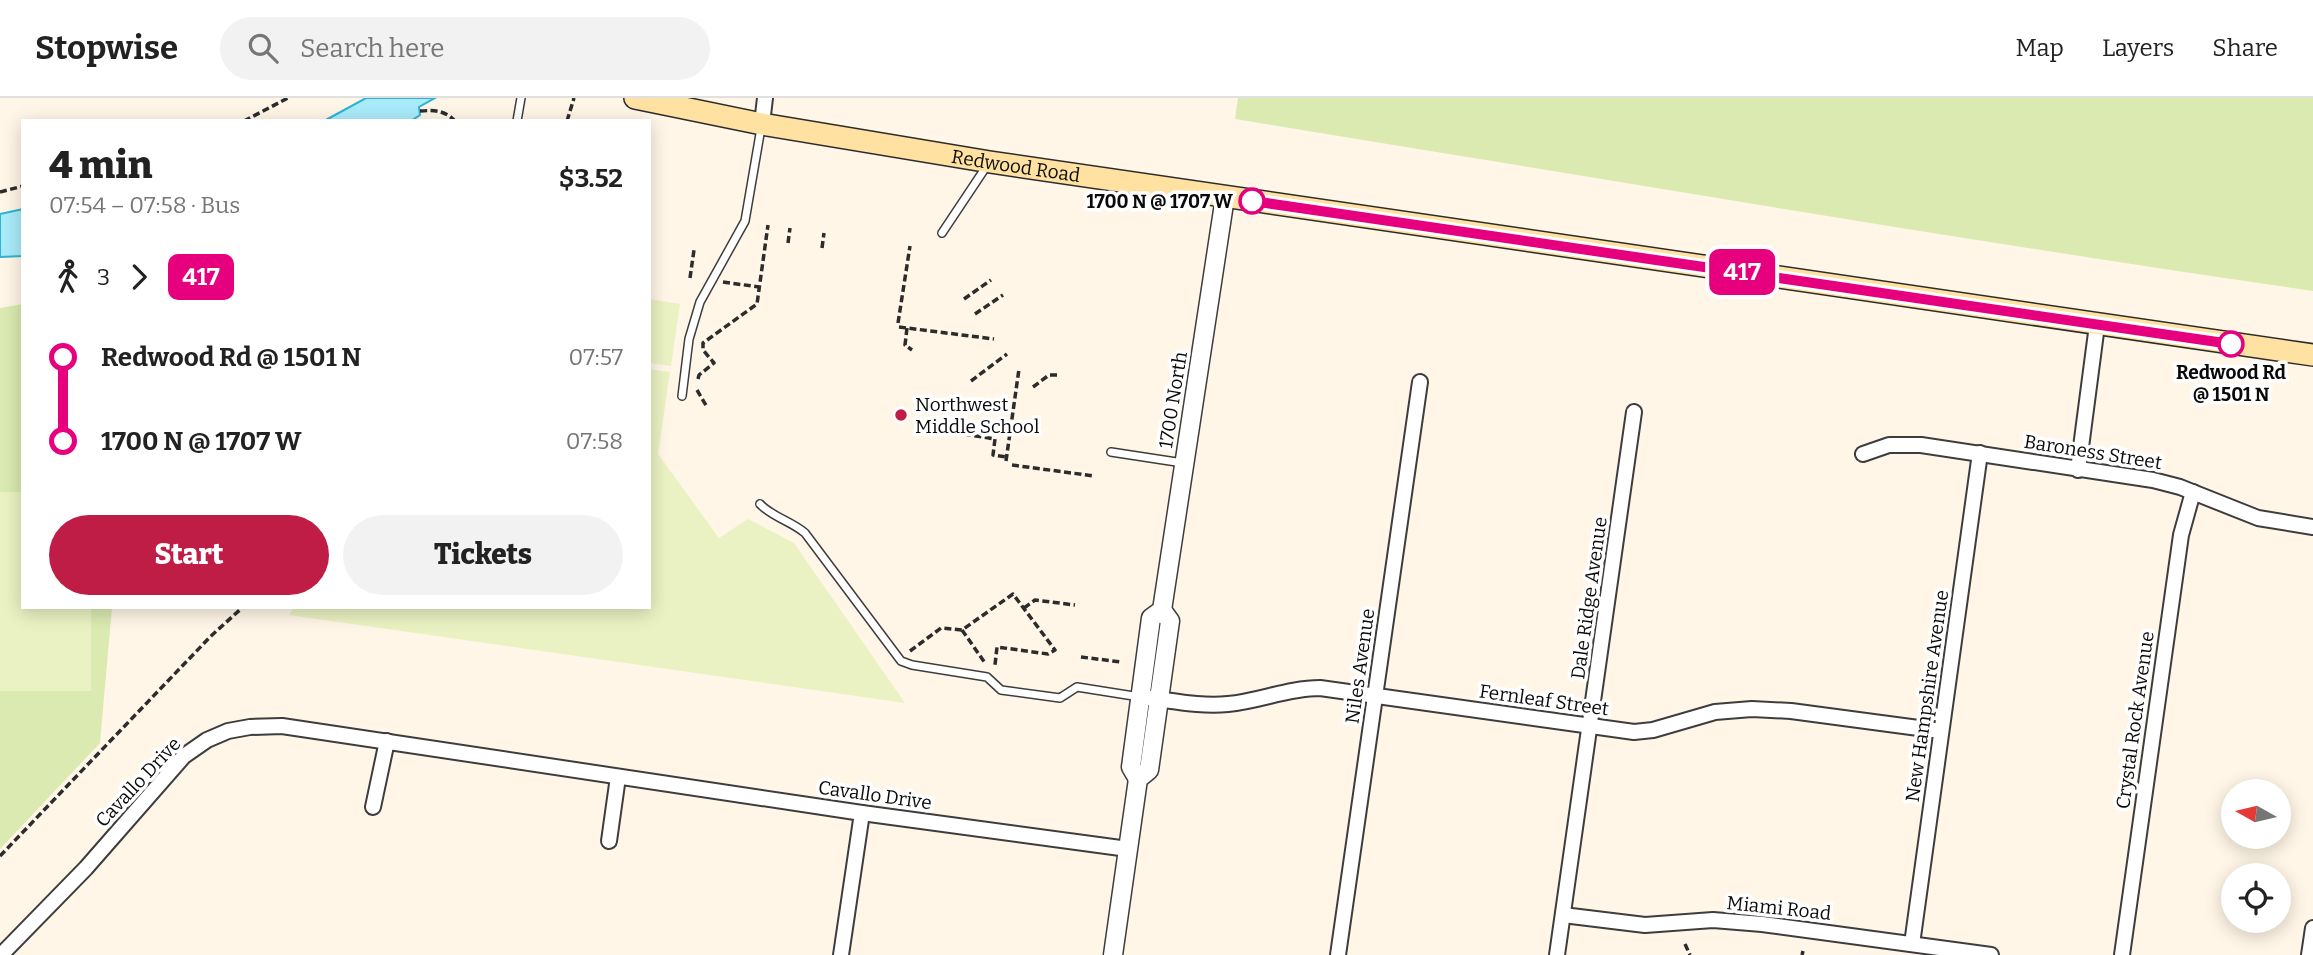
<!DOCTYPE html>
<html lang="en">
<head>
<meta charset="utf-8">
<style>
	body { margin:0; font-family:Bitter,serif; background:#f2f2f2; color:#222; height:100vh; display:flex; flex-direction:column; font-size:26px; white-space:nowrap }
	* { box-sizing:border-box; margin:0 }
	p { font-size:23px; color:#767676 }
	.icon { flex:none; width:38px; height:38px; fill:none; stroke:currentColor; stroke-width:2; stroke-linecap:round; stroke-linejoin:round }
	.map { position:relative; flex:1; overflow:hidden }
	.details { position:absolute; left:21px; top:21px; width:630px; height:490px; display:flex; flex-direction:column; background:#fff; border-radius:0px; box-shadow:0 4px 18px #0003 }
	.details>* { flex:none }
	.badge { padding:0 14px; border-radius:10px; font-size:24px; line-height:46px }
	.needle { width:46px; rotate:278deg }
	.controls { position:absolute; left:2221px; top:681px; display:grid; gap:14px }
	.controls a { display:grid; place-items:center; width:70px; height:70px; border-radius:50%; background:#fff; box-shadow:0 4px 18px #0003; font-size:35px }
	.map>.badge { position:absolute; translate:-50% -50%; box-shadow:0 0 0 4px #fff }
	.legs { display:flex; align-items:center; gap:10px; height:77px; padding:0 28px; font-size:23px }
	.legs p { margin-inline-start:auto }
	.summary { display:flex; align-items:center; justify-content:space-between; height:119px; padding:0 28px }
	h1 { font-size:38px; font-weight:800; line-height:52px }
	.button { display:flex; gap:14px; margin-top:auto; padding:14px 28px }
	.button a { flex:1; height:80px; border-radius:42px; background:#bf1d46; color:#fff; font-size:28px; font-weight:800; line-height:80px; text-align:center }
	.button a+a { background:#f2f2f2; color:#222 }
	ul { padding:0 28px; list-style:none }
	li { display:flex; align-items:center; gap:24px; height:84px; font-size:26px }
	li i { display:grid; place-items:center; width:10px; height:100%; margin:0 9px; background:currentColor }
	li i::after { content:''; width:18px; height:18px; margin:-9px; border:5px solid; border-radius:50%; background:#fff }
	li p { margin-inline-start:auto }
	li:first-child i { background:linear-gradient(#0000 50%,currentColor 0) }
	li:last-child i { background:linear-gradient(currentColor 50%,#0000 0) }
	header { display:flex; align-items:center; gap:42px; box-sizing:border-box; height:98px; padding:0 35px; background:#fff; border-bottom:2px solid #e0e0e0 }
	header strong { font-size:33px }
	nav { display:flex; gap:38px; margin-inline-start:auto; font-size:24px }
	.search { width:490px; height:63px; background:#f2f2f2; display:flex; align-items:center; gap:18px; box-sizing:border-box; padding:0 24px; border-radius:38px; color:#767676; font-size:26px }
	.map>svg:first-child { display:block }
	.green { fill:#daeab0 }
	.pitch { fill:#eaf1c2 }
	.water { fill:#a9ebf9; stroke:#2db3d3; stroke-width:2 }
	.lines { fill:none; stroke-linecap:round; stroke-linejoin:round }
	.service-casing { stroke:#3d3d3d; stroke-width:10 }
	.minor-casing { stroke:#3d3d3d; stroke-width:18 }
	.tertiary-casing { stroke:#3d3d3d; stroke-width:21 }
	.secondary-casing { stroke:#2c2c2c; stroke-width:24 }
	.path { stroke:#2c2c2c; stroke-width:3.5; stroke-dasharray:7 3.5; stroke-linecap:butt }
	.service { stroke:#fff; stroke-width:7 }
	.minor { stroke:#fff; stroke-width:14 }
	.tertiary { stroke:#fff; stroke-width:18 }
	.secondary { stroke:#ffe2a2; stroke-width:21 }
	.line-1-casing { stroke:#fff; stroke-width:16 }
	.line-1 { stroke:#e6007e; stroke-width:10 }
	.stop-1-dot { fill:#fff; stroke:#e6007e; stroke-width:3.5 }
	.poi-dot { fill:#bf1d46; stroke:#fff; stroke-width:2.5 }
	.labels { text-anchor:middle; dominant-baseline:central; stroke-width:7; stroke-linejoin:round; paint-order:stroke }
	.street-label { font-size:19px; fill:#0a0a0a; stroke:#fff }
	.stop-label { font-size:19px; font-weight:bold; fill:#0a0a0a; stroke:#fff; text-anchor:end }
	.poi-label { font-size:19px; fill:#0a0a0a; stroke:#fff; text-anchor:start }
</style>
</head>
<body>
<header>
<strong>Stopwise</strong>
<div class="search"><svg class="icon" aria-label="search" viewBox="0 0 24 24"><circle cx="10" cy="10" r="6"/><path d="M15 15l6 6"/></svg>Search here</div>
<nav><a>Map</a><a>Layers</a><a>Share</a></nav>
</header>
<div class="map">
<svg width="2313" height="857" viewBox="0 0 2313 857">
	<rect width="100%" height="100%" fill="#fff6e7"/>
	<!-- green -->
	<g class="green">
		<path d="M1238,0H2313V193C1953,141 1594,79 1235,21Z"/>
		<path d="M23,206V509H112L100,645L0,751V210Z"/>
	</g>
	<!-- pitch -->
	<g class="pitch">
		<path d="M649,201L680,206L671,268L649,265Z"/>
		<path d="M649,271L670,274L658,356L719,440L748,421L794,445L905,605L289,517L294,509H649Z"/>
		<path d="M0,394H23V509H91V593H0Z"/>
	</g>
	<!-- water -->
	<g class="water">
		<path d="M366,0H435L419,9L420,17L411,23H324Z"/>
		<path d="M23,111V158L0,159V116Z"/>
	</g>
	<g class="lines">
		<!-- service casing -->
		<g class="service-casing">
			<g id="service">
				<path d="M517,23L521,0"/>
				<path d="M942,135L988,66"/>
				<path d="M682,298L689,241L700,204L745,123L761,30"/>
				<path d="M1111,354L1183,365"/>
				<path d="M760,406C772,419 791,423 805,435L901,563L912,567L987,579L1001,592L1060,600L1077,589L1140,599"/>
			</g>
		</g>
		<!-- minor casing -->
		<g class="minor-casing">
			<g id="minor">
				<path d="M762,26L765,0"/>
				<path d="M1863,356L1889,347H1921L2153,382L2180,389L2258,420L2313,429"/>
				<path d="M2078,372L2097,227"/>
				<path d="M1141,599C1170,602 1199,609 1228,606C1260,603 1288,590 1320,590L1634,634L1653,632L1715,614L1752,611L1791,613L1941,633"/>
				<path d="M373,709L387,643"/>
				<path d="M609,743L618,679"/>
				<path d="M1563,817L1645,827L1713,822L1762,826L1991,857"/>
				<path d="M1912,846L1980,355"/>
				<path d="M1,857L86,770L184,658L207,642L228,633L250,629L282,628L862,715L1128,751"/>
				<path d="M841,857L862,715"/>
				<path d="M1338,857L1420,284"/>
				<path d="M1557,857L1634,314"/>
				<path d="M2122,857L2181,437L2193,394"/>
				<path d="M2309,857L2313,830"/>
			</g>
		</g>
		<!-- tertiary casing -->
		<g class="tertiary-casing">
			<g id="tertiary">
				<path d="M1138,681L1131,669L1151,520L1162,512L1225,99"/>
				<path d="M1113,857L1138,681L1149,672L1170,523L1162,512"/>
			</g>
		</g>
		<!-- secondary casing -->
		<g class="secondary-casing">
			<g id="secondary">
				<path id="s1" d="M635,0L762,26L990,64L2313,257"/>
			</g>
		</g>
		<!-- path -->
		<g class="path">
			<path d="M420,13C435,12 444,12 455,23"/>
			<path d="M244,23L288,0"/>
			<path d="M567,23L574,0"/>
			<path d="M0,94L23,88"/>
			<path d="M788,145L790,130"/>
			<path d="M822,150L824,135"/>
			<path d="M690,180L694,152"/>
			<path d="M723,184L759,189"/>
			<path d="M964,201L991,182"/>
			<path d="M975,216L1003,197"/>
			<path d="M898,225L910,148"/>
			<path d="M899,229L994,241"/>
			<path d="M907,230L905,247L912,252"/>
			<path d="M698,281L699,277L714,265L703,252V245L757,206L768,127"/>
			<path d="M971,283L1007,256"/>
			<path d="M1033,289L1049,277H1058"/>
			<path d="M697,292L707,309"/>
			<path d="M964,336L995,341L993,357L1007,359"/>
			<path d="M1006,363L1019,271"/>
			<path d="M1012,367L1094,378"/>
			<path d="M1024,510L1035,502L1075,507"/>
			<path d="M962,532L985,565"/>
			<path d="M910,553L941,530L962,532L1013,496L1055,552L1048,556L997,549L995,567H992"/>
			<path d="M1081,559L1121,564"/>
			<path d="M0,758L211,538L243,509"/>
			<path d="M1685,846L1690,857"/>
			<path d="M1802,857L1803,853"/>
		</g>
		<!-- service -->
		<use href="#service" class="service"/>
		<!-- minor -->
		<use href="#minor" class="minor"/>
		<!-- tertiary -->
		<use href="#tertiary" class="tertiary"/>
		<!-- secondary -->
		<use href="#secondary" class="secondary"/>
	</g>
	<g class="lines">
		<!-- line-1 casing -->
		<g class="line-1-casing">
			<path id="line-1" d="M1252,103L2231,246"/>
		</g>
		<!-- line-1 -->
		<use href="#line-1" class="line-1"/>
	</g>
	<!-- markers -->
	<g class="stop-1-dot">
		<circle cx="1252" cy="103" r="12"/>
		<circle cx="2231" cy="246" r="12"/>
	</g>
	<circle class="poi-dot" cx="901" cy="317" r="7"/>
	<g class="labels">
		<!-- street labels -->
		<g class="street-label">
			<text stroke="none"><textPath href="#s1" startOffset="387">Redwood Road</textPath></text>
			<text transform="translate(1173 302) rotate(-81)">1700 North</text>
			<text transform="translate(2093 354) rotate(9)">Baroness Street</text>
			<text transform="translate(1589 500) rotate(-82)">Dale Ridge Avenue</text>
			<text transform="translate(1360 568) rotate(-82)">Niles Avenue</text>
			<text transform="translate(1927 598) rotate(-82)">New Hampshire Avenue</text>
			<text transform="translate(1544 602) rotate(8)">Fernleaf Street</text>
			<text transform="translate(2135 622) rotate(-82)">Crystal Rock Avenue</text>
			<text transform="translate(138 684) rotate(-47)">Cavallo Drive</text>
			<text transform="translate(875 697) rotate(8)">Cavallo Drive</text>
			<text transform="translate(1779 810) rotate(6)">Miami Road</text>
		</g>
		<!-- stop labels -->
		<g class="stop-label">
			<text x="1233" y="103">1700 N @ 1707 W</text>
			<text x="2231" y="274" text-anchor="middle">Redwood Rd<tspan x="2231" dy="22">@ 1501 N</tspan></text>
		</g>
		<!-- poi labels -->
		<g class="poi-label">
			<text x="915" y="306">Northwest<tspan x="915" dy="22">Middle School</tspan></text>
		</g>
	</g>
</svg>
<div class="controls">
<a><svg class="needle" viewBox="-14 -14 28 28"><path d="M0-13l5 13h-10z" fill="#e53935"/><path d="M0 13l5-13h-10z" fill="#767676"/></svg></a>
<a><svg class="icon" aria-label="locate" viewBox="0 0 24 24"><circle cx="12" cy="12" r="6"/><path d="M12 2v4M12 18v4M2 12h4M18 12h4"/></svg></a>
</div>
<b class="badge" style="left:1742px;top:174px;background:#e6007e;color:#fff">417</b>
<section class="details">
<div class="summary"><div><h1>4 min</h1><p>07:54 – 07:58 · Bus</p></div><b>$3.52</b></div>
<div class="legs"><svg class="icon" aria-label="walk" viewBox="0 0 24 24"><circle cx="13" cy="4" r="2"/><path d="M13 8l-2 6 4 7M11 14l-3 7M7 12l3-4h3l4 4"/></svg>3<svg class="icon" aria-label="forward" viewBox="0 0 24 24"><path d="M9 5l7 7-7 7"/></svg><b class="badge" style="background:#e6007e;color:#fff">417</b></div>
<ul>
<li><i style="color:#e6007e"></i><b>Redwood Rd @ 1501 N</b><p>07:57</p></li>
<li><i style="color:#e6007e"></i><b>1700 N @ 1707 W</b><p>07:58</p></li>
</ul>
<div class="button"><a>Start</a><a>Tickets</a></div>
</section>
</div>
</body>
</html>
